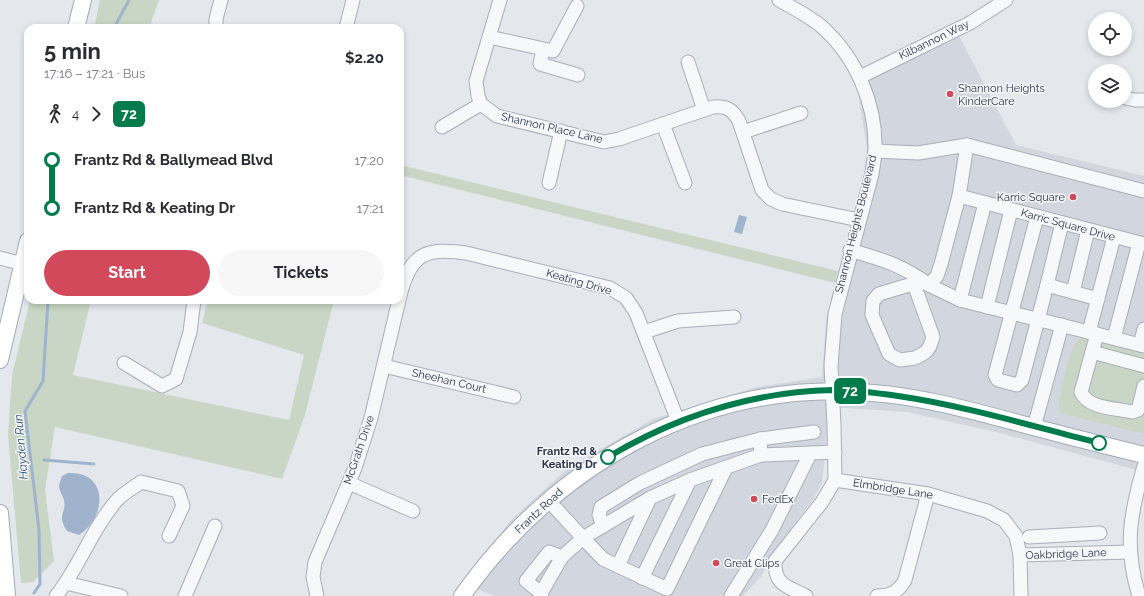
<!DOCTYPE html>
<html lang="en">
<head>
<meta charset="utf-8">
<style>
	body { margin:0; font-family:Raleway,sans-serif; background:#f7f7f7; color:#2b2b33; height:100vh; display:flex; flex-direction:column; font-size:15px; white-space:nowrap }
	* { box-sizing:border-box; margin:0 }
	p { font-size:13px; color:#7c7c81 }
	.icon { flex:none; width:22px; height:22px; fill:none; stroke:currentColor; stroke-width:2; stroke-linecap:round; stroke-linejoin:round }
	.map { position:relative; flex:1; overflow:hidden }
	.details { position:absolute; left:24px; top:24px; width:380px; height:280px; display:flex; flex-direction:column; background:#fff; border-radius:12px; box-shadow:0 2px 6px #0003 }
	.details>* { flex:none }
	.badge { padding:0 8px; border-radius:6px; font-size:14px; line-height:26px }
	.buttons { position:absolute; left:1088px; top:12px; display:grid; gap:8px }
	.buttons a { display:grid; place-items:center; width:44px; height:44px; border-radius:50%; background:#fff; box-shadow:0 2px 6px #0003; font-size:20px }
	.map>.badge { position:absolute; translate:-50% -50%; box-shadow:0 0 0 2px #fff }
	.legs { display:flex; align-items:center; gap:6px; height:44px; padding:0 20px; font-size:13px }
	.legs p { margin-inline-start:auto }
	.headline { display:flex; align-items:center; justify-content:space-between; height:68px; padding:0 20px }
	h1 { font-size:22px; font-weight:700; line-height:30px }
	.cta { display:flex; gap:8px; margin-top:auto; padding:8px 20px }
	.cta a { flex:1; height:46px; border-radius:24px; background:#d1495b; color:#fff; font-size:16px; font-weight:700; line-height:46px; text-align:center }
	.cta a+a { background:#f7f7f7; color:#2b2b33 }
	ul { padding:0 20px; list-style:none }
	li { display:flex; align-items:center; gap:14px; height:48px; font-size:15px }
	li i { display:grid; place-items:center; width:6px; height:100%; margin:0 5px; background:currentColor }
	li i::after { content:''; width:10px; height:10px; margin:-5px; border:3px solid; border-radius:50%; background:#fff }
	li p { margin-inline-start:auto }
	li:first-child i { background:linear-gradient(#0000 50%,currentColor 0) }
	li:last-child i { background:linear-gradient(currentColor 50%,#0000 0) }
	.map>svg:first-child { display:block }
	.built { fill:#d2d6de }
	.green { fill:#c9d6c5 }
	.water { fill:#9fb4cc }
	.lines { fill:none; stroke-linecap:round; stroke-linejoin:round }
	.stream { stroke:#9fb4cc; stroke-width:3 }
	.minor-casing { stroke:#a9aeb7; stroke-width:15 }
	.major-casing { stroke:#a3abb8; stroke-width:18 }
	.minor { stroke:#f7f8fa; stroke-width:13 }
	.major { stroke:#fff; stroke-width:16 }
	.line-1-casing { stroke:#fff; stroke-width:9 }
	.line-1 { stroke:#007b4b; stroke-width:6 }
	.poi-dot { fill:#d1495b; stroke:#f4f6f9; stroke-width:1.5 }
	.stop-1-dot { fill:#fff; stroke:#007b4b; stroke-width:2 }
	.labels { text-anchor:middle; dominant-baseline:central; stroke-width:3; stroke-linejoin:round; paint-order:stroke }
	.street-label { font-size:11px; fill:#2b3445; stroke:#f4f6f9 }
	.poi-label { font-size:11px; fill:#2b3445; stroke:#f4f6f9; text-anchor:start }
	.stop-label { font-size:11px; font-weight:bold; fill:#2b3445; stroke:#f4f6f9; text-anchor:end }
	.water-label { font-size:12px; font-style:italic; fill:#34527a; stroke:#f4f6f9 }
</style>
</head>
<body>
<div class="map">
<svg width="1144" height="596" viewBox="0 0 1144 596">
	<rect width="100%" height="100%" fill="#e4e7ec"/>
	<!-- built -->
	<path class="built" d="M957,32L1016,145L1144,176V472L1000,433L907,412L830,407L822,483L814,498L770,557L763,574L743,596H494L461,582L512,519L567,469L653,419L757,387L822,377L826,320L864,174L867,148L856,80Z"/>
	<!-- green -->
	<g class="green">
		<path d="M100,0H159L149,28H94Z"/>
		<path d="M400,165L838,271L835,283L400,175Z"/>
		<path d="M30,300H91L73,375L289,420L304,355L202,323L208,300H334L305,415L282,479L55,427L45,490L54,561L33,582L21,583L8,435L12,375Z"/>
		<path d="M1083,336L1144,352V434L1063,414L1059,410V403C1063,387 1068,343 1083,336Z"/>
	</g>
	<!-- water -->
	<g class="water">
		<path d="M739,215L747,217L742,234L734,232Z"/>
		<path d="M68,473C109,471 107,517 79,535L67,531C56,514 67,513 64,500C63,495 59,492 59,485L62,476Z"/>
	</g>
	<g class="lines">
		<!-- stream -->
		<g class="stream">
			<path d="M114,28L129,0"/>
			<path d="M44,460L94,464"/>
			<path d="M34,593L40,584L39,530L25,411L43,381L48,300"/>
		</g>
		<!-- minor casing -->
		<g class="minor-casing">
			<g id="minor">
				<path d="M500,0L476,81L478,96L481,104L497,116L604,142L619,139L713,107C727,106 732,109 739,121L762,190L771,199L782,204L859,220"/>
				<path d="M779,0C793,8 809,16 821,26C856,57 876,103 875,149C875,157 873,166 872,174L835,314L831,366L834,425L835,480L822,502L775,561C774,585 787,586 806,596"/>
				<path d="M216,28V19L221,0"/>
				<path d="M346,28L353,0"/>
				<path d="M489,37L553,51L577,6"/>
				<path d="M543,50L540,64L578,75"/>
				<path d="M688,62L704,110"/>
				<path d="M860,77L970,23L1006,0"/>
				<path d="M1125,98L1135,100H1144"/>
				<path d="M663,124L685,183"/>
				<path d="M442,127L481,104"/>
				<path d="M743,132L801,113"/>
				<path d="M875,151L918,153L967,145L1144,191"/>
				<path d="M549,183L561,131"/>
				<path d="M959,196L967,145"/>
				<path d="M1037,217L995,375L998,380L1017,385L1022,380L1047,285L1098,299"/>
				<path d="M850,250C880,259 903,265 929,285L937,276L941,264L959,196L1144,244"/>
				<path d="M0,258L23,264"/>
				<path d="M914,284L933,337L930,346L926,352L915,358L900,360L889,354L872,315L873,301L879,294L909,285L924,282"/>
				<path d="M929,285L960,300L1144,346"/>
				<path d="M1047,285L1062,223"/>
				<path d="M1073,292L1088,230"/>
				<path d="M400,296C410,254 425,247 466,253L610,288L626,298L636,313L678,421"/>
				<path d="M960,300L985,203"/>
				<path d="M987,307L1011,210"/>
				<path d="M644,332L678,321L734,317"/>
				<path d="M1089,332L1114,237"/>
				<path d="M1097,334L1081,392C1088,409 1116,408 1132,412L1138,410L1144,386"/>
				<path d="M1114,338L1139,243"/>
				<path d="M1140,345L1144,329"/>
				<path d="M1092,352L1144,366"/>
				<path d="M124,363L162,386L176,379L190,332L194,300"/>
				<path d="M384,366L514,397"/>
				<path d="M1034,427L1062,325"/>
				<path d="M760,439L814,432"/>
				<path d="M835,480L928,494L987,511L1004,520L1016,536L1020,555L1021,596"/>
				<path d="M349,483L413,511"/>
				<path d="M548,500L583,538L650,498L690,480L761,455L835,452"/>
				<path d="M603,526L599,515L601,507L640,483L702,454L760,439L761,455"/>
				<path d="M1029,537L1100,533"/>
				<path d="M1020,555L1129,552"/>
				<path d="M618,566L650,498"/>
				<path d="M642,578L690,480"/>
				<path d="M66,583L121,596"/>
				<path d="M541,593L526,581L549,552L562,557"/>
				<path d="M56,596C80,566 92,528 118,499C124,493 133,488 141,482L178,491L183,506L169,536"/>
				<path d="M185,596L215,526"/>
				<path d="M317,596L313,577L315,562L355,468L371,418L399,300"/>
				<path d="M542,596L541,593L562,557L583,538L603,559L667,589L726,468"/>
				<path d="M731,596L772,530L810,454"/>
				<path d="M877,596C891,596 898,592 905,580L928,494"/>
				<path d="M1139,596C1124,547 1130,514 1144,466"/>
			</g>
		</g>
		<!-- major casing -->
		<g class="major-casing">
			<g id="major">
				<path d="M76,28L83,0"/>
				<path d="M0,360L28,241"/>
				<path d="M0,513L7,596"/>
				<path d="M462,596C556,462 708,378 873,393C924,397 973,411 1022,424C1063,435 1103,445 1144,455"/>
			</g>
		</g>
		<!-- minor -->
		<use href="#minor" class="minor"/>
		<!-- major -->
		<use href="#major" class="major"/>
	</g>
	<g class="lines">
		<!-- line-1 casing -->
		<g class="line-1-casing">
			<path id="line-1" d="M608,457C677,416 752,392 832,390C854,390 877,393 898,396C966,406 1032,426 1099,443"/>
		</g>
		<!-- line-1 -->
		<use href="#line-1" class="line-1"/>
	</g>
	<!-- markers -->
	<g class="poi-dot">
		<circle cx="950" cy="94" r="4"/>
		<circle cx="1073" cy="197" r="4"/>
		<circle cx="754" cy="499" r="4"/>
		<circle cx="716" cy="563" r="4"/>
	</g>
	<g class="stop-1-dot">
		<circle cx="1099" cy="443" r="7"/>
		<circle cx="608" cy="457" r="7"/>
	</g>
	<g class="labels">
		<!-- street labels -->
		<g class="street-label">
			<text transform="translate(934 40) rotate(-26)">Kilbannon Way</text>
			<text transform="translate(552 128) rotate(13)">Shannon Place Lane</text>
			<text transform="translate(856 224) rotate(-76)">Shannon Heights Boulevard</text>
			<text transform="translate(1068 225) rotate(15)">Karric Square Drive</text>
			<text transform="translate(579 282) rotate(16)">Keating Drive</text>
			<text transform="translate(449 381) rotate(13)">Sheehan Court</text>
			<text transform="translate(359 450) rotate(-71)">McGrath Drive</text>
			<text transform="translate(893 489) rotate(9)">Elmbridge Lane</text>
			<text transform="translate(539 511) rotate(-43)">Frantz Road</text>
			<text transform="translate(1066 554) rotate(-2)">Oakbridge Lane</text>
		</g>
		<!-- poi labels -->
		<g class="poi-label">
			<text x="958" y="88">Shannon Heights<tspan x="958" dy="13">KinderCare</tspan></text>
			<text x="1065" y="197" text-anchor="end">Karric Square</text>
			<text x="762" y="499">FedEx</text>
			<text x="724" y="563">Great Clips</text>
		</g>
		<!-- stop labels -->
		<g class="stop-label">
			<text x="597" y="451">Frantz Rd &amp;<tspan x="597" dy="13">Keating Dr</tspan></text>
		</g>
		<!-- water labels -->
		<g class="water-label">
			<text transform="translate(21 447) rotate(-95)">Hayden Run</text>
		</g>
	</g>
</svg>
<div class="buttons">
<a><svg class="icon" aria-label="locate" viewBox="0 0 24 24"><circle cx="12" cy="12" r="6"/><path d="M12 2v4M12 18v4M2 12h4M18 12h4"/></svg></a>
<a><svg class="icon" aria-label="layers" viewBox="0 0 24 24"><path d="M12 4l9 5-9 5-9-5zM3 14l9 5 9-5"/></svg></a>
</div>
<b class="badge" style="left:850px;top:391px;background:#007b4b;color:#fff">72</b>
<section class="details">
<div class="headline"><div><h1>5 min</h1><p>17:16 – 17:21 · Bus</p></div><b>$2.20</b></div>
<div class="legs"><svg class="icon" aria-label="walk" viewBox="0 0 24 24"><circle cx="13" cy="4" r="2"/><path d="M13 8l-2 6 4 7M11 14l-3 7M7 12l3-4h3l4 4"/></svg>4<svg class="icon" aria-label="forward" viewBox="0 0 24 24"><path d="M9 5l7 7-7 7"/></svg><b class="badge" style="background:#007b4b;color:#fff">72</b></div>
<ul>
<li><i style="color:#007b4b"></i><b>Frantz Rd &amp; Ballymead Blvd</b><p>17:20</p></li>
<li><i style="color:#007b4b"></i><b>Frantz Rd &amp; Keating Dr</b><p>17:21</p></li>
</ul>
<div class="cta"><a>Start</a><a>Tickets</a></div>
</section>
</div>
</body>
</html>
